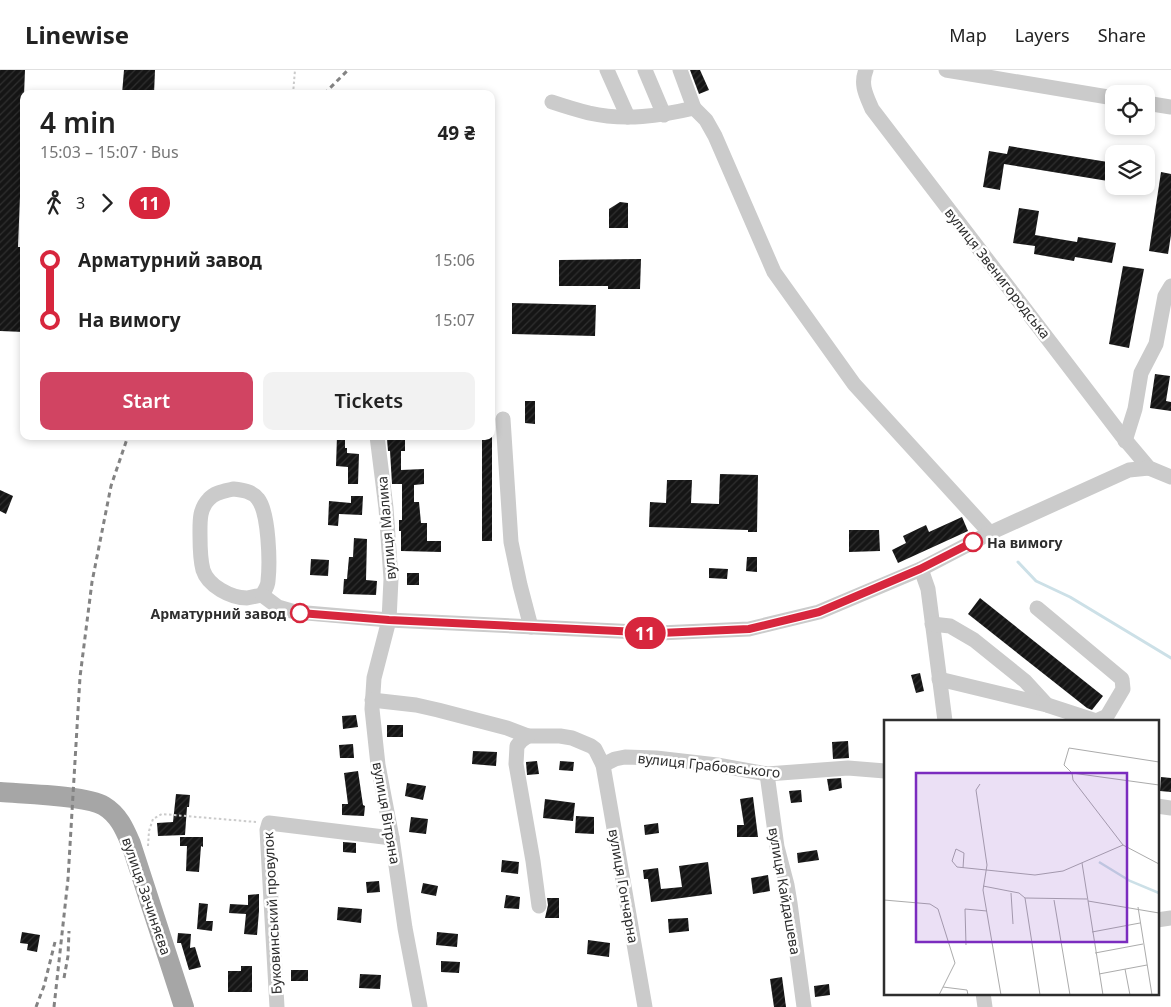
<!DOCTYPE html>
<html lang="en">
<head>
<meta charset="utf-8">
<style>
	body { margin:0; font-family:"Noto Sans",sans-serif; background:#f2f2f2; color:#222; height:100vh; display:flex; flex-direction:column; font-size:19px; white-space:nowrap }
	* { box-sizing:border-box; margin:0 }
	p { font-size:16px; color:#767676 }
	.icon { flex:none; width:28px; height:28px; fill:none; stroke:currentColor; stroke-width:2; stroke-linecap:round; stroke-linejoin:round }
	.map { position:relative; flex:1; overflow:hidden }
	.side { position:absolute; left:20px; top:20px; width:475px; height:350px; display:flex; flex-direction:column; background:#fff; border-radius:10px; box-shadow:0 2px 8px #0003 }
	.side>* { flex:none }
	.badge { padding:0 10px; border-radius:16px; font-size:18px; line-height:32px }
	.controls { position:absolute; left:1105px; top:15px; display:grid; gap:10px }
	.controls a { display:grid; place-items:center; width:50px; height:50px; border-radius:10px; background:#fff; box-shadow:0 2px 8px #0003; font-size:25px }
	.map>.badge { position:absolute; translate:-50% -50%; box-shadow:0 0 0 2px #fff }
	.legs { display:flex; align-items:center; gap:8px; height:55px; padding:0 20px; font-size:16px }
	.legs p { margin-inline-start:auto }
	.summary { display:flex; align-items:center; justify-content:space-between; height:85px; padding:0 20px }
	h1 { font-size:28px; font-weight:600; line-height:38px }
	.action { display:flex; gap:10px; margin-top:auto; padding:10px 20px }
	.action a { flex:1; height:58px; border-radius:10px; background:#d14462; color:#fff; font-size:20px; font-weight:600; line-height:58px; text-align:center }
	.action a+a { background:#f2f2f2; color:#222 }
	ul { padding:0 20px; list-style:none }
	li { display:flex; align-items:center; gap:18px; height:60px; font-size:19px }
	li i { display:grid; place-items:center; width:8px; height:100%; margin:0 6px; background:currentColor }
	li i::after { content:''; width:12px; height:12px; margin:-6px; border:4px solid; border-radius:50%; background:#fff }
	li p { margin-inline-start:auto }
	li:first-child i { background:linear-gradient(#0000 50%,currentColor 0) }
	li:last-child i { background:linear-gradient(currentColor 50%,#0000 0) }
	header { display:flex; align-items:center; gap:30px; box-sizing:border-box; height:70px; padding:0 25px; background:#fff; border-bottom:1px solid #e0e0e0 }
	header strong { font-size:24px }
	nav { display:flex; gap:28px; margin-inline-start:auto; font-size:18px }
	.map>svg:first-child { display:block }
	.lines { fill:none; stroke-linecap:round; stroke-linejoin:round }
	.stream { stroke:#cce0e7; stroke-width:3 }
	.building { fill:url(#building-hatch) }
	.path { stroke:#cbcbcb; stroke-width:2; stroke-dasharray:2.5 2.5; stroke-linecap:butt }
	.minor { stroke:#cbcbcb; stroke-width:15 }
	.major { stroke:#a6a6a6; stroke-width:20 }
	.rail { stroke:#838383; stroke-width:3; stroke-dasharray:5 4; stroke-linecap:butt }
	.line-1-casing { stroke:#fff; stroke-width:11 }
	.line-1 { stroke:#d7263d; stroke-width:8 }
	.stop-1-dot { fill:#fff; stroke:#d7263d; stroke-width:2.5 }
	.labels { text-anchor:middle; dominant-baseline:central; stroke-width:5; stroke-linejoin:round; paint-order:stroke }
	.street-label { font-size:14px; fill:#2e2e2e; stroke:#fff }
	.stop-label { font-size:14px; font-weight:bold; fill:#2e2e2e; stroke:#fff; text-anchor:start }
	.inset-river { fill:none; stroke:#cce0e7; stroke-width:2.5 }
	.inset-road { fill:none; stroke:#ababab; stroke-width:1 }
	.view { fill:#7b2cbf; fill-opacity:0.15; stroke:#7b2cbf; stroke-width:2.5 }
	.inset-edge { fill:none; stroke:#2e2e2e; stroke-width:2.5 }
</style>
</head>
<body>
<header>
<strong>Linewise</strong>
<nav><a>Map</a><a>Layers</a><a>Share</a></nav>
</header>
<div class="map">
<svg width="1171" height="937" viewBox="0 0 1171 937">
	<defs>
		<pattern id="building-hatch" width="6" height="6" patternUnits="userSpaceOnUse" patternTransform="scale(1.25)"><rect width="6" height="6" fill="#151515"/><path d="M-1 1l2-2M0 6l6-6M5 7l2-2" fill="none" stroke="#2f2f2f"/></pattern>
	</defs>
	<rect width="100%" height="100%" fill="#fff"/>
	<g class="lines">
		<!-- stream -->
		<path class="stream" d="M1018,492L1036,511L1070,527L1171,588"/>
	</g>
	<!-- building -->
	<g class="building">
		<path d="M0,0H25L18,177H24V262L0,261Z"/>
		<path d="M124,0H155L154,24H122Z"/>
		<path d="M690,0H700L709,20L699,24Z"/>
		<path d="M1009,76L1114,93V112L1004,94L1000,120L983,117L989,81L1007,84Z"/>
		<path d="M1161,102L1171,104V165L1168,184L1149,181Z"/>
		<path d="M620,132L628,133V158H609V139Z"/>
		<path d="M1019,138L1039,141L1035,165L1077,172L1078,167L1116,173L1112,193L1075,187L1074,191L1034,184L1035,176L1013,173Z"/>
		<path d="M641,189L640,219H608V216H559V190Z"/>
		<path d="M1123,196L1144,199L1129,278L1109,274Z"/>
		<path d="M512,233L596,235L595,266L512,264Z"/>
		<path d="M1155,304L1170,306L1166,331L1171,332V341L1150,338Z"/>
		<path d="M525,331H535V354L525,353Z"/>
		<path d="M337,366H345V378H347V383L359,384L358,414H348V397L336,396Z"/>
		<rect x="482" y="366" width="10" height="105"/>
		<path d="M405,368V381H401V400L424,399V414L414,415V432H419L421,453H427V471H441V482L401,481V461H399V450H402V414H392L390,381H388L387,369Z"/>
		<path d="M720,404L758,405L757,462H748V460L649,457L650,432L666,433L667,410H692L691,433L719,434Z"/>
		<path d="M0,420L13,426L6,444L0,441Z"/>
		<path d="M351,426H363L362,445L339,444L338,456L328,455L329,431L351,433Z"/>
		<path d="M962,447L968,461L898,493L892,480L906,473L903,466L926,455L929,462Z"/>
		<path d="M849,460H879L880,481L849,482Z"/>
		<path d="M354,468L367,469L366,510L377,511L376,525L343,524L344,509H347L349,487H353Z"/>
		<path d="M747,487H757V502L746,501Z"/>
		<path d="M311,489L329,490L328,506L310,505Z"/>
		<path d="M709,498L728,499L727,509L709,508Z"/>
		<rect x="407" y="503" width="12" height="12"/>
		<path d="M980,528L1103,626L1092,640L1087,638L968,544Z"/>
		<path d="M920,603L924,621L916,623L911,605Z"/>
		<path d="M356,645L358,657L343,659L342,646Z"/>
		<rect x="387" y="655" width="16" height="12"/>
		<path d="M848,671L849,688L833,689L832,672Z"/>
		<path d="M353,674L354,688H340L339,675Z"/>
		<path d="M473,681L497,682L496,696L472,694Z"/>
		<path d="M537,691L539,704L527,705L526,692Z"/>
		<path d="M560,691L574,692L573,701L559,700Z"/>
		<path d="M358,701L363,735L365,736L364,746L342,745V734H348L344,703Z"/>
		<path d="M1161,707L1171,708V722L1160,721Z"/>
		<path d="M841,708L842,718L829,721L827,709Z"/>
		<path d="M407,713L426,716L423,730L405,726Z"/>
		<path d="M801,720L802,732L791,733L789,721Z"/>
		<path d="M176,724L190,725L189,737H187L185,765L158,766L157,753L173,752Z"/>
		<path d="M753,727L758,767H737V755H744L740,729Z"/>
		<path d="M545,729L575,733L573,751L543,748Z"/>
		<path d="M576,746L594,747V764L575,763Z"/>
		<path d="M411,747L428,749L426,764L409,762Z"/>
		<path d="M658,753L659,763L645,765L644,755Z"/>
		<path d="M180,767H203V777L201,776L199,802L186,801L187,776H180Z"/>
		<path d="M343,772L356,773V783L343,782Z"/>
		<path d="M817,780L819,790L798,793L797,783Z"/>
		<path d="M502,790L519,792L518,804L501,802Z"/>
		<path d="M708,792L712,824L651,832L648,809H644L643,800L658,798L661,819L682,817L679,796Z"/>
		<path d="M768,805L770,821L753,824L751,808Z"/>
		<path d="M379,811L380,822L367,823L366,812Z"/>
		<path d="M423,813L438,816L436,826L421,823Z"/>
		<path d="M259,824V841L257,865L244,864L246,844L229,843L230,834L248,835V825Z"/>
		<path d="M506,825L520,827L519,839L504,838Z"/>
		<path d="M547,828H559V848H545L548,835Z"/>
		<path d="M199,833L208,834L206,851H213L212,861L197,859Z"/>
		<path d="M338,837L362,839L361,853L337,850Z"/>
		<path d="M688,848L689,861L669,863L668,849Z"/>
		<path d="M22,862L40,865L37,882L27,880L28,874L20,873Z"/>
		<path d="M437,862L458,864L457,877L436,875Z"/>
		<path d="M178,863L191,864L190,878L195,877L201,897L189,900L181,873H177Z"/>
		<path d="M588,870L610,873L609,887L587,884Z"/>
		<path d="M441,891L460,892L459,903L441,902Z"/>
		<path d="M241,896H252V922H228V901H241Z"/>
		<rect x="291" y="900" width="17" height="11"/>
		<path d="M360,904L381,905L380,919L359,918Z"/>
		<path d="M782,907L786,937H774L770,909Z"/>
		<path d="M829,914L830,925L815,927L814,916Z"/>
	</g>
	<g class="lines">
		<!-- path -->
		<g class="path">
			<path d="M293,24L295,0"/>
			<path d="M148,776L149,761L153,749L162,744L256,752"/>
		</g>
		<!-- minor -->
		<g class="minor">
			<path d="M607,0L628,47"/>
			<path d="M645,0L664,45"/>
			<path d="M680,0L694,38"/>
			<path d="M866,0C860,14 866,25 872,39L1122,366L1149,398L1171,407"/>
			<path d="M946,0L1114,28"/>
			<path d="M552,32C564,36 577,40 589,43C625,51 660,46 694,38L706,50L715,66L774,202L854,314L990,463"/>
			<path d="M1146,33L1171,37"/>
			<path d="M503,349L511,472L520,515L531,557"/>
			<path d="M377,366L386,438L391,509L389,550L374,608L372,639L378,695L392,768L405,858L420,937"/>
			<path d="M1125,371L1135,339L1141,303L1156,274L1165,226L1171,216"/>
			<path d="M233,419C242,420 252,421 258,429C269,443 270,493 268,511C268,516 265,520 262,525C257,526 252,527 247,528C231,528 208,516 203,500C200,489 200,477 200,465C200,452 199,439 209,429C215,422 225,421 233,419Z"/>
			<path d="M921,499L928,519L945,651"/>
			<path d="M262,525L278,537L295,542L389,550L659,563L749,559L819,542L921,499L990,463L1129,400L1149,398"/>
			<path d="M932,554L950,556L974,570L1025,611L1047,635"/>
			<path d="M939,609L1047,635L1096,651L1107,646L1123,619L1122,609L1037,538"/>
			<path d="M372,630L416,635L438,640L507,658L528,666H560L572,668L591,676L595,679L603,695L615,689L625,687L656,688L717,695L767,704L848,698L885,701"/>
			<path d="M528,666L521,671L517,676L516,694L533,791L539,836"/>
			<path d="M603,695L645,937"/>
			<path d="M767,704L777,777L787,815L790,833L804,937"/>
			<path d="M1157,736L1171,738"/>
			<path d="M1157,850L1171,848"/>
			<path d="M983,923L985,937"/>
			<path d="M277,937L267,760L269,753L392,768"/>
		</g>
		<!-- major -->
		<path class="major" d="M0,722C24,724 86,725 104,736C119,745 125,760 131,774L184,937"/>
		<!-- rail -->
		<g class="rail">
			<path d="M324,24L348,0"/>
			<path d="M64,908L68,886L69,861"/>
			<path d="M36,937L44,916L55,872"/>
			<path d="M54,937L68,809L80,607L92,512L111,416L128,366"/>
		</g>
	</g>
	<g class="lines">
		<!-- line-1 casing -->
		<g class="line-1-casing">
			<path id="line-1" d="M300,543L389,550L660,563L749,559L819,542L920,499L973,472"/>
		</g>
		<!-- line-1 -->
		<use href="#line-1" class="line-1"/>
	</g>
	<!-- markers -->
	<g class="stop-1-dot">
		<circle cx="973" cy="472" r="9"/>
		<circle cx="300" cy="543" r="9"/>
	</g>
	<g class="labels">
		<!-- street labels -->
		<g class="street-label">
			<text transform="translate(998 203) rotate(52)">вулиця Звенигородська</text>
			<text transform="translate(386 458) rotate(-95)">вулиця Малика</text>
			<text transform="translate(709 695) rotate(6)">вулиця Грабовського</text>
			<text transform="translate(387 743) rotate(80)">вулиця Вітряна</text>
			<text transform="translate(624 816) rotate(80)">вулиця Гончарна</text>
			<text transform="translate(785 821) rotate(80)">вулиця Кайдашева</text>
			<text transform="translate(147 826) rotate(71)">вулиця Зачиняєва</text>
			<text transform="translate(272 843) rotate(-93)">Буковинський провулок</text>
		</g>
		<!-- stop labels -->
		<g class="stop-label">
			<text x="987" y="472">На вимогу</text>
			<text x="286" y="543" text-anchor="end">Арматурний завод</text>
		</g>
	</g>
	<!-- overview -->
	<g transform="translate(884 650)">
		<rect width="275" height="275" fill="#fff"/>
		<path class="inset-river" d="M215,142L246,161L275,173"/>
		<path class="inset-road" d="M188,53L189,60L239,125L275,144M188,53L180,45L185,28L275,42M188,53L275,65M96,64L92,70L103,145L99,170L117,275M198,143L219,275M79,148L80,133L72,129L68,141L73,147L151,155L179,151L239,125M99,166L135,173L141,178L203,179M127,173L129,204M141,178L156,275M0,180L46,184L54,189L71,243L55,275M170,180L186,275M204,181L275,193M254,187L268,275M208,212L256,203M82,225L81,189L103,191M211,233L259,224M241,249L246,275M215,254L263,245M59,267L83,270L84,275"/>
		<path class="view" d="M32,53H243V222H32Z"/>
		<rect width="275" height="275" class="inset-edge"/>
	</g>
</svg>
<div class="controls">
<a><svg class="icon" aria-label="locate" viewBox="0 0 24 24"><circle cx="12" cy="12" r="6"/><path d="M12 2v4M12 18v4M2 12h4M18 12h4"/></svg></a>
<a><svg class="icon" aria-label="layers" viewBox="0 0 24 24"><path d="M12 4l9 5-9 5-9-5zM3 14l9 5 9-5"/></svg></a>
</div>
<b class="badge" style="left:645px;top:563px;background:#d7263d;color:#fff">11</b>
<section class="side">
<div class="summary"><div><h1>4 min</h1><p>15:03 – 15:07 · Bus</p></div><b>49 ₴</b></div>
<div class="legs"><svg class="icon" aria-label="walk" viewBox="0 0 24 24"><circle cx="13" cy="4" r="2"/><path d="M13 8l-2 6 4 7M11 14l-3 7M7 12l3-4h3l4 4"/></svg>3<svg class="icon" aria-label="forward" viewBox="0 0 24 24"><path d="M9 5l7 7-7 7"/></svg><b class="badge" style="background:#d7263d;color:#fff">11</b></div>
<ul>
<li><i style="color:#d7263d"></i><b>Арматурний завод</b><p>15:06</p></li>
<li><i style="color:#d7263d"></i><b>На вимогу</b><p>15:07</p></li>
</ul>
<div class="action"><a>Start</a><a>Tickets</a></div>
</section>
</div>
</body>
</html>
